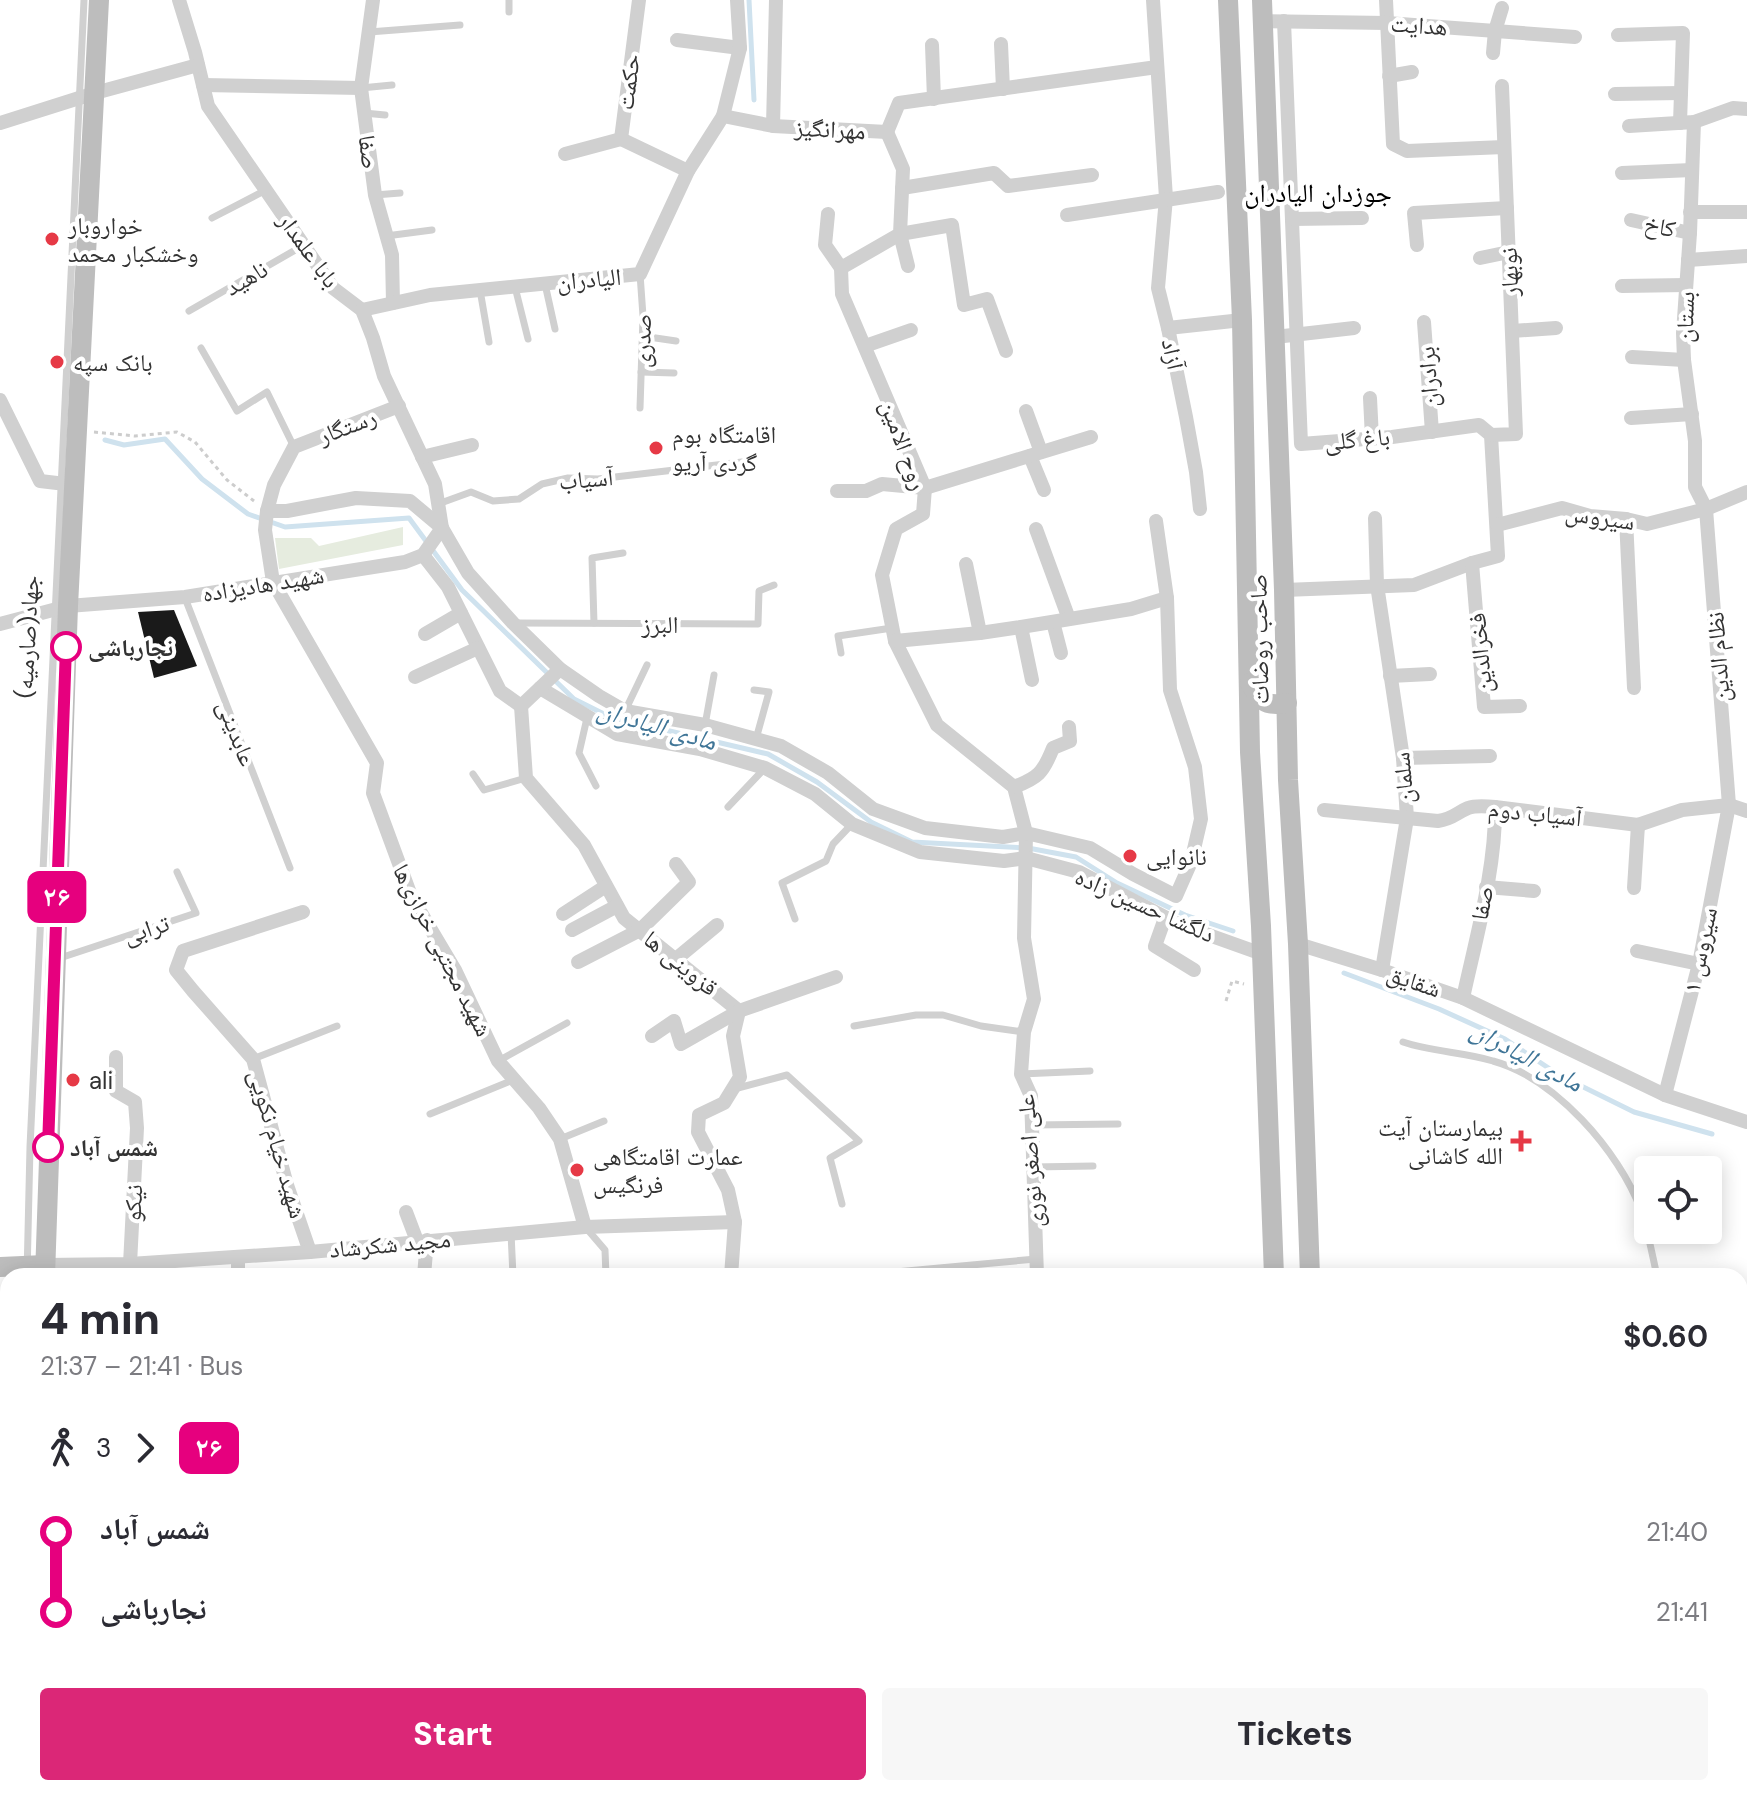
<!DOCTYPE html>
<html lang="en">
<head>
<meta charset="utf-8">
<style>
	body { margin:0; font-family:"DM Sans","Noto Naskh Arabic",sans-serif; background:#f7f7f7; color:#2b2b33; height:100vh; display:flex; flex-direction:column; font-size:30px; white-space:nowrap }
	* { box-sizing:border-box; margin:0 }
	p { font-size:26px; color:#7c7c81 }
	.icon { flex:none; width:44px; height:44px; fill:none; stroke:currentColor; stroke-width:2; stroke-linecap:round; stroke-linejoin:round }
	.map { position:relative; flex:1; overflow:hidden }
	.side { position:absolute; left:0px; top:1268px; width:1748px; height:528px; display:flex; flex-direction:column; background:#fff; border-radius:24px 24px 0 0; box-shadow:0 4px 20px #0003 }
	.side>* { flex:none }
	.badge { padding:0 16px; border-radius:12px; font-size:28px; line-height:52px }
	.tools { position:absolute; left:1634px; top:1156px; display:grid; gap:16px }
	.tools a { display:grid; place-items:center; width:88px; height:88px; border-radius:8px; background:#fff; box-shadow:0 4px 20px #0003; font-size:40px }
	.map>.badge { position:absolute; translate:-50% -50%; box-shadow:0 0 0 4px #fff }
	.legs { display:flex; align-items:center; gap:12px; height:88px; padding:0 40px; font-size:26px }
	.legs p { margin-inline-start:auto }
	.headline { display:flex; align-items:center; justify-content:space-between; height:136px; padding:0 40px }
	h1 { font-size:44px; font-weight:800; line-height:60px }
	.primary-button { display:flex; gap:16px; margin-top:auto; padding:16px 40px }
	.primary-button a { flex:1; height:92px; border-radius:8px; background:#db2777; color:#fff; font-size:32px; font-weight:800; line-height:92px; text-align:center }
	.primary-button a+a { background:#f7f7f7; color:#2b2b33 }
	ul { padding:0 40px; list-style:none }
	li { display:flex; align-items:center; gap:28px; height:80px; font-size:30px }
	li i { display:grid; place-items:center; width:12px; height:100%; margin:0 10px; background:currentColor }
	li i::after { content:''; width:20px; height:20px; margin:-10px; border:6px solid; border-radius:50%; background:#fff }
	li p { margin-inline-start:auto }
	li:first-child i { background:linear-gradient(#0000 50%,currentColor 0) }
	li:last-child i { background:linear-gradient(currentColor 50%,#0000 0) }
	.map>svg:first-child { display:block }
	.green { fill:#e6ecdf }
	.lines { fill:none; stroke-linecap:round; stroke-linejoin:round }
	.stream { stroke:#cfe2ee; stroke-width:5 }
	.building { fill:#1a1a1a }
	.path { stroke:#cdcdcd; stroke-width:3; stroke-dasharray:4 4; stroke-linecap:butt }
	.lane { stroke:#d0d0d0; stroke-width:7 }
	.street { stroke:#d0d0d0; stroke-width:14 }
	.secondary { stroke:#bdbdbd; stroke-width:20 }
	.line-1-casing { stroke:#fff; stroke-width:18 }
	.line-1 { stroke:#e6007e; stroke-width:12 }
	.poi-dot { fill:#e63946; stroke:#fff; stroke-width:3 }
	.stop-1-dot { fill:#fff; stroke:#e6007e; stroke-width:4 }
	.labels { text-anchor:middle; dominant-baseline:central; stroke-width:8; stroke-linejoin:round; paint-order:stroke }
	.street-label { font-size:24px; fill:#333; stroke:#fff }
	.poi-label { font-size:24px; fill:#333; stroke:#fff; text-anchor:start }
	.stop-label { font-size:24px; font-weight:bold; fill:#333; stroke:#fff; text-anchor:start }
	.neighbourhood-label { font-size:26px; fill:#000; stroke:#fff }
	.water-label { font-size:26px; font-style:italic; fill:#3f7597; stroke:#fff }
</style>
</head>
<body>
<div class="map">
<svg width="1747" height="1796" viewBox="0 0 1747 1796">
	<rect width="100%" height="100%" fill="#fff"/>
	<!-- green -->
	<path class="green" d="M403,527V545L279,569L275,538H311L319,546Z"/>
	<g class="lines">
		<!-- stream -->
		<g class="stream">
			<path d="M749,0L754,100"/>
			<path d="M105,440L124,445L165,439L202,479L248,514L285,527L409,518L462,590L574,699L610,717L768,754L817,782L871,822L912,842L1028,848L1076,857L1117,883L1185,915L1233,931"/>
			<path d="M1344,973L1439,1009L1505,1039L1559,1075L1634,1112L1712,1134"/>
		</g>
	</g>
	<!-- building -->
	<g class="building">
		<path d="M174,610L197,666L154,678L138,612Z"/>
		<path d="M1345,1788H1547L1551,1796H1346Z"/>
	</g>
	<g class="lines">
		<!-- path -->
		<g class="path">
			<path d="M94,432L135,436L177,432L195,442L227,480L254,501"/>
			<path d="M1226,1001L1232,981L1244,984"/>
		</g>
		<!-- lane -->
		<g class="lane">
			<path d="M509,0V12"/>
			<path d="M369,32L460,25"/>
			<path d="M361,88L392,85"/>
			<path d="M364,113L385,115"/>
			<path d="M375,195L400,193"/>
			<path d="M212,218L266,190"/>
			<path d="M386,236L432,230"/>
			<path d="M545,284L555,329"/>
			<path d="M515,287L528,339"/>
			<path d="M480,290L489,342"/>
			<path d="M189,311L304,245"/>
			<path d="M642,336L676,341"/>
			<path d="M201,348L237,411L267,392L294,447"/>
			<path d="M641,372L674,373"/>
			<path d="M640,408L643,316L640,274"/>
			<path d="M438,504L471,492L493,501L519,499L542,484L568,478L598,479L742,462"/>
			<path d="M185,598L290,868"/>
			<path d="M515,623L758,624L759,591L774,585"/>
			<path d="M594,623L592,558L623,553"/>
			<path d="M841,653L838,636L892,628"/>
			<path d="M754,690L769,692L756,739"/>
			<path d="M625,711L647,665"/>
			<path d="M587,718L579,753L596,786"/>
			<path d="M705,725L714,675"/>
			<path d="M473,774L484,790L526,778"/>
			<path d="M728,807L765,768"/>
			<path d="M795,919L782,883L826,861L833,844L852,824"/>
			<path d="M60,958L196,913L177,872"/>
			<path d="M854,1026L916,1015H943L981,1026L1024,1032"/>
			<path d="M1403,1042C1432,1052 1464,1052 1493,1061C1555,1078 1619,1151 1641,1210C1648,1231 1652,1254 1657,1276"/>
			<path d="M253,1059L337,1026"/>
			<path d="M498,1061L567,1023"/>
			<path d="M1021,1074L1090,1071"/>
			<path d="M734,1089L787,1075L859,1141L830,1158L842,1204"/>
			<path d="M430,1114L513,1080"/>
			<path d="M1032,1125L1118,1124"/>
			<path d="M560,1139L604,1121"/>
			<path d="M1033,1167L1093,1166"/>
			<path d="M587,1229L605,1250L606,1276"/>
			<path d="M511,1233L513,1276"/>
			<path d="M27,1276L30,1147L84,0"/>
			<path d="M852,1276L1036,1259"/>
			<path d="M2,1792L8,1714"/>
			<path d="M1015,1796V1788"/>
		</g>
		<!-- street -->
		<g class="street">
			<path d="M179,0L195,52L208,106L333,288L362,310L373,338L384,376L435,484L442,528"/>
			<path d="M373,0L361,88L375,195L392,255L393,303"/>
			<path d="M639,0L621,139L688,171"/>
			<path d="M1153,0L1166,198L1158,288L1168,328L1186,417L1196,472L1200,509"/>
			<path d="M1386,0L1393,144L1407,151L1504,147"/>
			<path d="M1262,21L1387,23L1575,37"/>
			<path d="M1284,21L1301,444L1392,437L1479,425L1491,435L1498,556L1472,563L1414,585L1284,590"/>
			<path d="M1618,35L1683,33L1680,123"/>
			<path d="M677,40L740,48"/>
			<path d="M1001,44L1003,89"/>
			<path d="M932,45L934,99"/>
			<path d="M1493,53L1495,31L1502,8"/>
			<path d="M1389,76L1412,72"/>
			<path d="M203,85L361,88"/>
			<path d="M1615,94L1681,93"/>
			<path d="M723,116L740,48L737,0"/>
			<path d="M0,123L95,93L198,65"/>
			<path d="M773,126L776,0"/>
			<path d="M1629,126L1694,122L1733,108L1747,109"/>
			<path d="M887,132L903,169L900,234L841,268L842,294L925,488L923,514L896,529L882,575L895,641L937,725L1014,787L1026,833L1024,938L1034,999L1024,1032L1021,1074L1031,1096L1037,1276"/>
			<path d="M887,132L899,103L1157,67"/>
			<path d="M565,154L621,139"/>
			<path d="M1622,173L1692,170"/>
			<path d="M902,188L994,173L1008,186L1092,175"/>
			<path d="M1690,212H1747"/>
			<path d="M828,214L825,245L841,268"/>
			<path d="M1067,215L1218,192"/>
			<path d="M1292,219L1362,218"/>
			<path d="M1631,220L1690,233"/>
			<path d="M1417,245L1414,213L1507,208"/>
			<path d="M1480,258L1509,252"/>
			<path d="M1688,260L1747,256"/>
			<path d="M908,266L900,234L952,225L964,305L987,299L1006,351"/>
			<path d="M1622,286L1686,285"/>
			<path d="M362,310L430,295L640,274L688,171L723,116L773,126L887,132"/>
			<path d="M1424,322L1432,432"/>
			<path d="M1168,328L1242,320"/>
			<path d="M1512,331L1556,328"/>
			<path d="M1275,337L1354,328"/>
			<path d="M865,346L911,330"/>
			<path d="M1632,357L1684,360"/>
			<path d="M1370,398L1372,438"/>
			<path d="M0,400L40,481L74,485"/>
			<path d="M399,406L294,447L274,485L267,511L265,530L273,582L377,763L373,793L411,896L455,970L498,1061L539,1108L560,1139L585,1227"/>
			<path d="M1026,411L1041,452"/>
			<path d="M1631,418L1692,414"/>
			<path d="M1491,435L1516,434L1502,86"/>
			<path d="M1030,456L1044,490"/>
			<path d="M422,457L472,445"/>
			<path d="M837,491H866L882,484L925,488L1091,437"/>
			<path d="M267,511H287L356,498L410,501L442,528L468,573L513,623L560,669L599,696L625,711L705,725L781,746L828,773L873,809L925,828L1003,837L1026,833L1090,848L1133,874L1176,896L1191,862L1201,819L1195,767L1170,690L1167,598L1156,521"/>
			<path d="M1375,518L1377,585L1403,758L1407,818L1382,970"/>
			<path d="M1626,519L1634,688"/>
			<path d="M1497,525L1562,508L1590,516L1626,519L1647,524L1706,509L1747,492"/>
			<path d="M1036,529L1069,619"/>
			<path d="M423,555L448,587L500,691L521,706"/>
			<path d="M1472,563L1484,707L1520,706"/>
			<path d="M966,564L980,633"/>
			<path d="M1053,622L1061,653"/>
			<path d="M0,624L68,606L185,597L405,562L423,555L442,528"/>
			<path d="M1021,627L1032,680"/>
			<path d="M425,634L461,613"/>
			<path d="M895,641L980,633L1021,627L1131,609L1167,598"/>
			<path d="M1390,676L1430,674"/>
			<path d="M415,677L478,648"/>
			<path d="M540,688L617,734L700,749L765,768L815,794L852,824L920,852L1004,861L1026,858L1079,872L1178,924L1262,954"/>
			<path d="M521,706L526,778L584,845L624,918L739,1011L733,1036L740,1077L724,1103L699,1115L698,1132L728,1190L735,1222L731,1276"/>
			<path d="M521,706L560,669"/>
			<path d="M1403,758L1490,756"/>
			<path d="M1014,787C1038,778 1043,773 1053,748L1070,741L1069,727"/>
			<path d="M1324,810L1438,821C1453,819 1456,813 1468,808C1476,805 1486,806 1495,807L1638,825L1682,810L1729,805L1747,811"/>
			<path d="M1486,887L1534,891"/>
			<path d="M1634,888L1638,825"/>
			<path d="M303,912L183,951L176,970L193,991L253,1059L287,1185L310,1252"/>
			<path d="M563,914L606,886"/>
			<path d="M1165,918L1155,946L1194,970"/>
			<path d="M572,930L617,906"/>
			<path d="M1298,944L1382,970L1463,998L1665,1095L1747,1122"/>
			<path d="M1637,951L1699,964"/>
			<path d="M676,959L717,925"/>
			<path d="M578,962L640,930L689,882L676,864"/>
			<path d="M1463,998C1476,938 1496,868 1495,807"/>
			<path d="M652,1036L674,1021L681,1044L739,1011L836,977"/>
			<path d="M116,1057V1091L135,1102L137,1128L130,1264"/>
			<path d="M1665,1095L1699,964L1729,805L1706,509L1695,487V441L1684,360L1683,333L1690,233L1694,122"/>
			<path d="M406,1212L417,1241"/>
			<path d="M238,1257V1276"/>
			<path d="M45,1265L130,1264L310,1252L585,1227L735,1222"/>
			<path d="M424,1276L427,1240"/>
			<path d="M1740,1506L1747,1505"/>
			<path d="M0,1529H8"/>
			<path d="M1740,1615H1743"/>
			<path d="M1340,1788V1796"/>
			<path d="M1566,1788L1570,1796"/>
			<path d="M1714,1788L1716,1796"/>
			<path d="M0,1793L22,1792"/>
			<path d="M1166,1794L1249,1792"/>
			<path d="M387,1796V1788"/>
			<path d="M713,1796V1788"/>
		</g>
		<!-- secondary -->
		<g class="secondary">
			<path d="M1228,0L1242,320L1250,752L1261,926L1274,1276"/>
			<path d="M1262,0L1284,590L1288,780L1298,944L1310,1276"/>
			<path d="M1250,683C1261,701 1265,707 1287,703"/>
			<path d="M0,1267L45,1265"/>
			<path d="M45,1276L68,606L99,0"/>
			<path d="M1740,1364L1747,1362"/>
			<path d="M0,1541L8,1540"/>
			<path d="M22,1796V1788"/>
			<path d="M1004,1796V1788"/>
		</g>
	</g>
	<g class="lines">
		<!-- line-1 casing -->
		<g class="line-1-casing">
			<path id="line-1" d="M48,1147L66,647"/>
		</g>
		<!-- line-1 -->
		<use href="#line-1" class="line-1"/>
	</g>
	<!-- markers -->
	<g class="poi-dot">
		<circle cx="52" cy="239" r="8"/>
		<circle cx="57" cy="362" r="8"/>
		<circle cx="656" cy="448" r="8"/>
		<circle cx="1130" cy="856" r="8"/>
		<circle cx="73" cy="1080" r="8"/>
		<path d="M1517 1129h8v8h8v8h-8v8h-8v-8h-8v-8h8z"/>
		<circle cx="577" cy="1170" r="8"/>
	</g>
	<g class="stop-1-dot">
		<circle cx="66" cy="647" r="14"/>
		<circle cx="48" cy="1147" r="14"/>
	</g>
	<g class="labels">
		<!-- street labels -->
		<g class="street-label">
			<text transform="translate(1419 25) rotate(4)">هدایت</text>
			<text transform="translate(628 82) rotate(-83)">حکمت</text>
			<text transform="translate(830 129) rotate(3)">مهرانگیز</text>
			<text transform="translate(369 152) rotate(83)">صفا</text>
			<text transform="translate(1660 226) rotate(12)">کاخ</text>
			<text transform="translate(309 250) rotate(54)">بابا علمدار</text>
			<text transform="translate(1509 272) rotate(-92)">نوبهار</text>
			<text transform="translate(246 278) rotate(-30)">ناهید</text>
			<text transform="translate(589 279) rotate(-5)">الیادران</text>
			<text transform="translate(1685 317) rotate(-88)">بستان</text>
			<text transform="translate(642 341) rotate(-89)">صدری</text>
			<text transform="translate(1173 354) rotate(78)">آزاد</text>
			<text transform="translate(1428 377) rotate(-94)">برادران</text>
			<text transform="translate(347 426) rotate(-21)">رستگار</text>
			<text transform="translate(1357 439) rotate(-5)">باغ گلی</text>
			<text transform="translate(904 445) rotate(70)">روح الامین</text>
			<text transform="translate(586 479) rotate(-5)">آسیاب</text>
			<text transform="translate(1600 517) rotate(8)">سیروس</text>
			<text transform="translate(263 584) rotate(-9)">شهید هادیزاده</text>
			<text x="660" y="624">البرز</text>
			<text transform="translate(27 637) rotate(-87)">جهاد(صارمیه)</text>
			<text transform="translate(1259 639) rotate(-91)">صاحب روضات</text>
			<text transform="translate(1480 653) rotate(-95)">فخرالدین</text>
			<text transform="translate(1718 657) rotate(-94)">نظام الدین</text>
			<text transform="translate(237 733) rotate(69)">عابدینی</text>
			<text transform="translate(1403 778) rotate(-95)">سلمان</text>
			<text transform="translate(1535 813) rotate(6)">آسیاب دوم</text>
			<text transform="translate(1482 903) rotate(-79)">صفا</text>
			<text transform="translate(1145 905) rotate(24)">دلگشا حسین زاده</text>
			<text transform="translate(146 929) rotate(-18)">ترابی</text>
			<text transform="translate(443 950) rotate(63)">شهید مجتبی خرازی‌ها</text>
			<text transform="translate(1700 950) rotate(-78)">سیروس ۱</text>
			<text transform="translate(681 963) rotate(39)">قزوینی ها</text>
			<text transform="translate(1414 981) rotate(19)">شقایق</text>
			<text transform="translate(278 1144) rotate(74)">شهید خیام نکویی</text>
			<text transform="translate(1030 1161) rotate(-94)">علی اصغر نوری</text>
			<text transform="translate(133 1203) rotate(-87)">نیکو</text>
			<text transform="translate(390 1244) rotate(-5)">مجید شکرشاد</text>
		</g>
		<!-- poi labels -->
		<g class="poi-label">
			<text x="68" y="225">خواروبار<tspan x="68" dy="28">وخشکبار محمد</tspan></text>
			<text x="73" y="362">بانک سپه</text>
			<text x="672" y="434">اقامتگاه بوم<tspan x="672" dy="28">گردی آریو</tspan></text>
			<text x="1146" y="856">نانوایی</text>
			<text x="89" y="1080">ali</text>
			<text x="1503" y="1127" text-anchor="end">بیمارستان آیت<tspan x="1503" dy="28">الله کاشانی</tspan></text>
			<text x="593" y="1156">عمارت اقامتگاهی<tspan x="593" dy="28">فرنگیس</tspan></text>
		</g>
		<!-- stop labels -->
		<g class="stop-label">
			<text x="88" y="647">نجارباشی</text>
			<text x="70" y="1147">شمس آباد</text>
		</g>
		<!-- neighbourhood labels -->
		<g class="neighbourhood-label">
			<text x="1318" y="193">جوزدان الیادران</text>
		</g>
		<!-- water labels -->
		<g class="water-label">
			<text transform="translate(657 725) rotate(16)">مادی الیادران</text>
			<text transform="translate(1527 1056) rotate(28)">مادی الیادران</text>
		</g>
	</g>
</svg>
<div class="tools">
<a><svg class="icon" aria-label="locate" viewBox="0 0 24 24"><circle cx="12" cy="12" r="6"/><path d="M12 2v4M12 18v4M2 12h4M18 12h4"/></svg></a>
</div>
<b class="badge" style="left:57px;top:897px;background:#e6007e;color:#fff">۲۶</b>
<section class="side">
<div class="headline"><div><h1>4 min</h1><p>21:37 – 21:41 · Bus</p></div><b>$0.60</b></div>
<div class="legs"><svg class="icon" aria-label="walk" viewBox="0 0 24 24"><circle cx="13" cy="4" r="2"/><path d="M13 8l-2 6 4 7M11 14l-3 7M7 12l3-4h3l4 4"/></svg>3<svg class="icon" aria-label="forward" viewBox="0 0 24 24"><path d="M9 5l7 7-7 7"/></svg><b class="badge" style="background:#e6007e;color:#fff">۲۶</b></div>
<ul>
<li><i style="color:#e6007e"></i><b>شمس آباد</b><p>21:40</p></li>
<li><i style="color:#e6007e"></i><b>نجارباشی</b><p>21:41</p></li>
</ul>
<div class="primary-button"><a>Start</a><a>Tickets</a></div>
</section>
</div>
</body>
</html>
